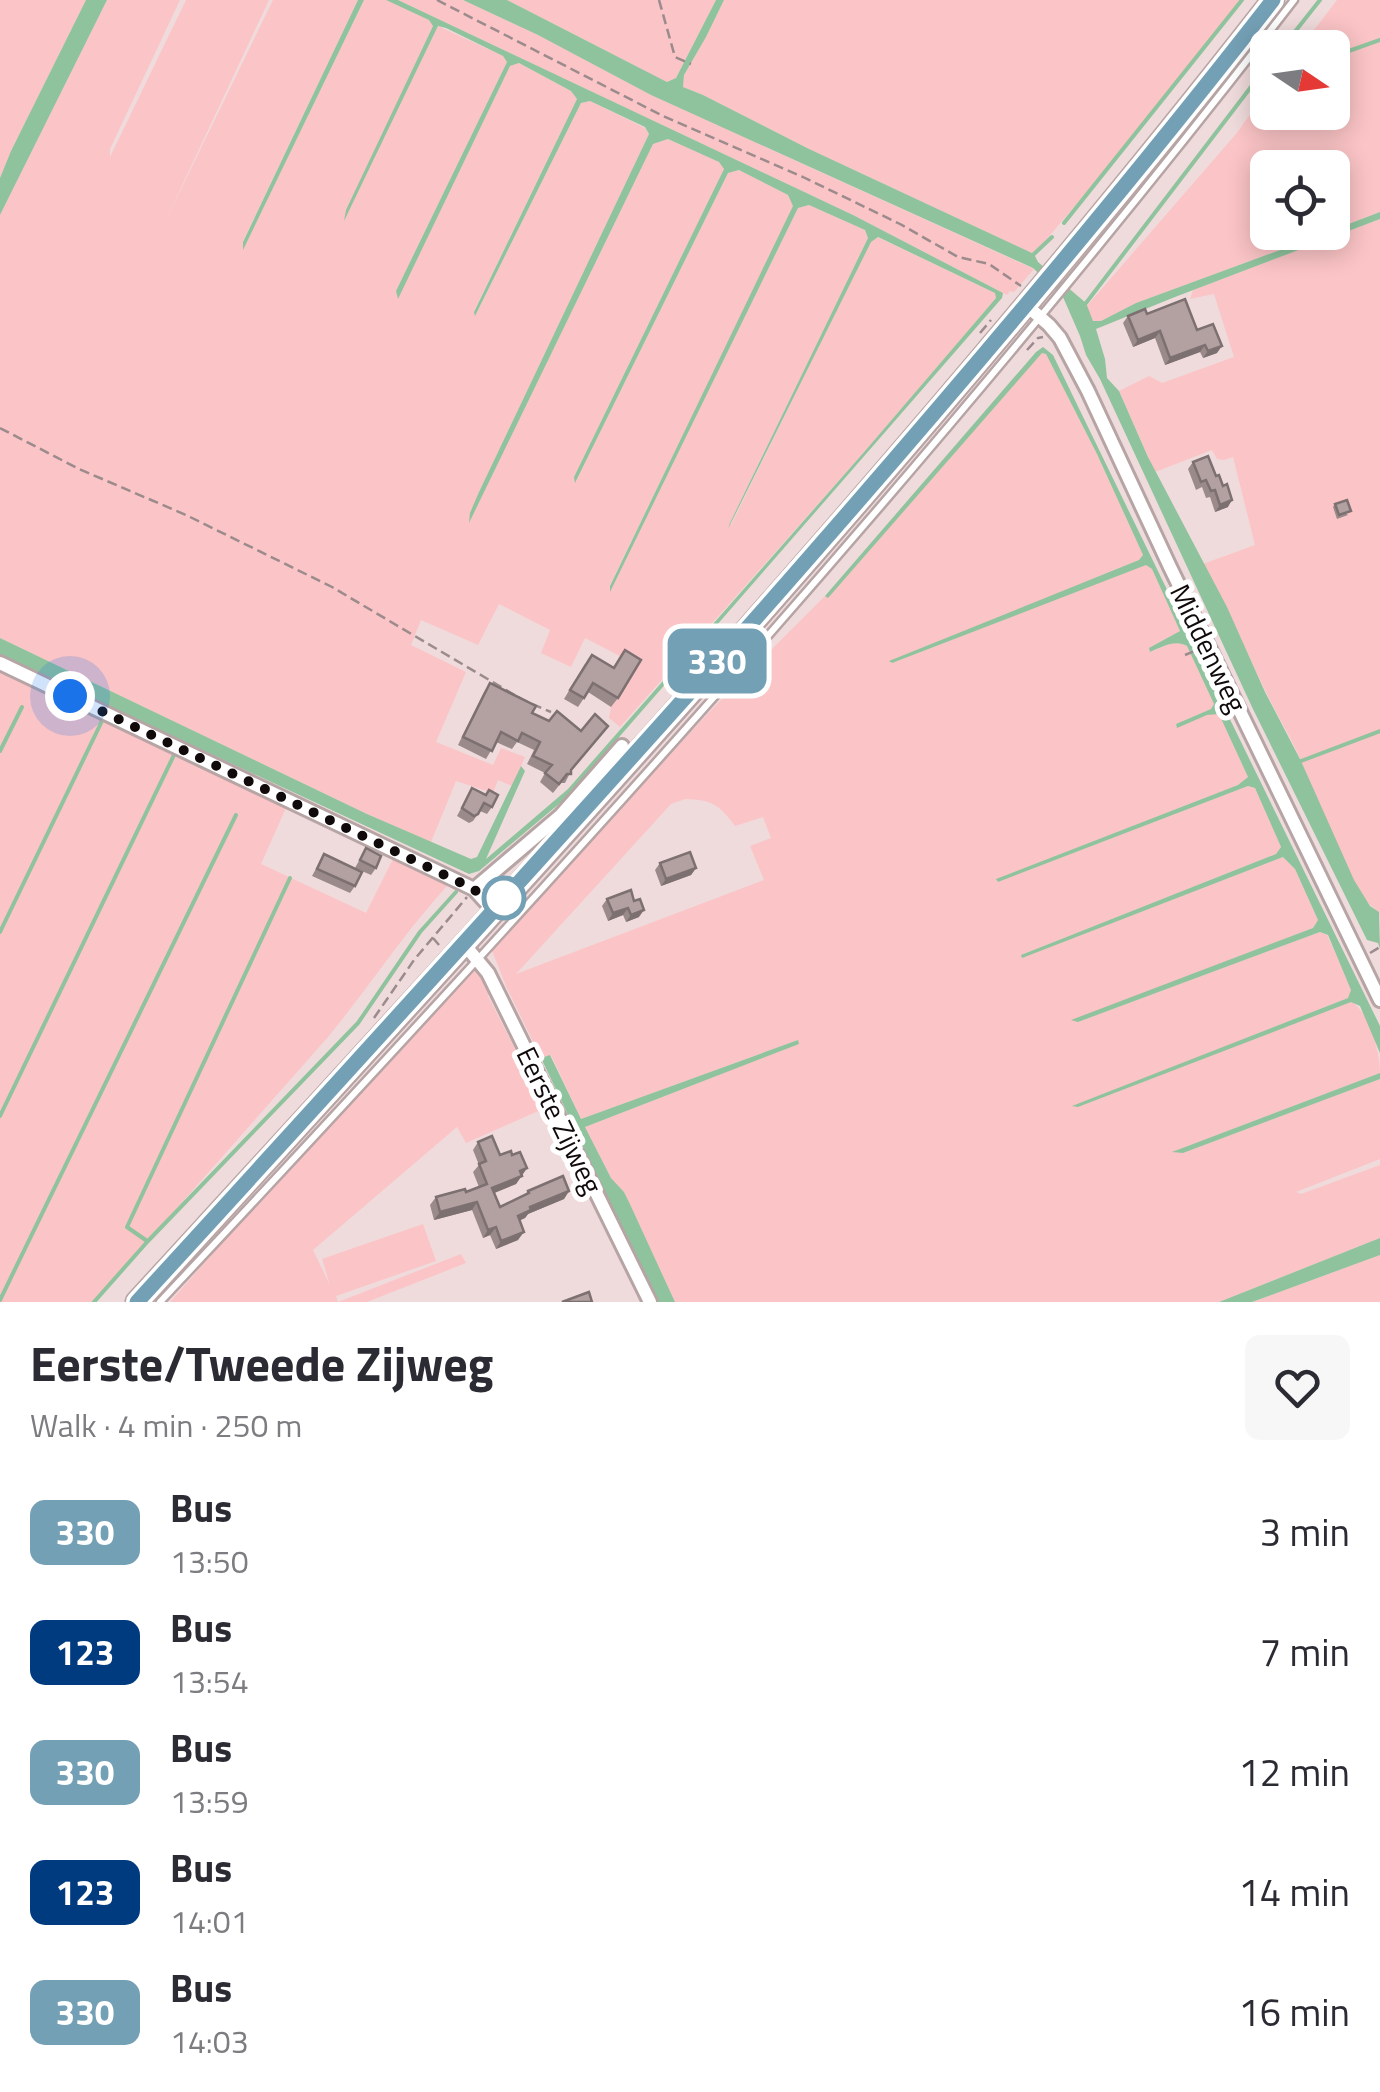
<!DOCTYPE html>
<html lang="en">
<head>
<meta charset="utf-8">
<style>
	body { margin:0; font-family:"Titillium Web",sans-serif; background:#f7f7f7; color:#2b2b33; height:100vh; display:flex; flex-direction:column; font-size:38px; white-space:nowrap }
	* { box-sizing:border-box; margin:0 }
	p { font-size:32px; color:#7c7c81 }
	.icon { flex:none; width:55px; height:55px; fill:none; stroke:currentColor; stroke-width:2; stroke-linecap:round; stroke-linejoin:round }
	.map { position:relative; height:1302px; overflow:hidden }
	.details { display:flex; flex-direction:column; background:#fff; flex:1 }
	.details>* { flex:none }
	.badge { padding:0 20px; border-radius:15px; font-size:35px; line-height:65px }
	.needle { width:65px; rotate:103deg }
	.buttons { position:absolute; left:1250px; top:30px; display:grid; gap:20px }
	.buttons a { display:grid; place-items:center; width:100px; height:100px; border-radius:15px; background:#fff; box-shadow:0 5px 25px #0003; font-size:50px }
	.you { position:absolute; width:50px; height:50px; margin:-25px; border:8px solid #fff; border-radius:50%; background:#1a73e8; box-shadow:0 0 0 15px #1a73e833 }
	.map>.badge { position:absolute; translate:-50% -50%; box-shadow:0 0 0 5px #fff }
	.round { display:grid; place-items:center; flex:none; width:105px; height:105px; border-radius:15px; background:#f7f7f7 }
	.overview { display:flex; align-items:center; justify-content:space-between; height:170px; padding:0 30px }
	h1 { font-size:48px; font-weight:700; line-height:75px }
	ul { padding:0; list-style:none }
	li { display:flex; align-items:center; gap:30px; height:120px; padding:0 30px }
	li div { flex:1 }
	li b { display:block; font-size:38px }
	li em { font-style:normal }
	li .badge { min-width:110px; font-weight:700; text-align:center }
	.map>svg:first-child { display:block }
	.green { fill:#fbc4c6; fill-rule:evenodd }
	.water { fill:#8fc39d }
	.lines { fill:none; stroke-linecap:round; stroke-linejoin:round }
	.stream { stroke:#8fc39d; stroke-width:4 }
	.service-casing { stroke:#b7a4a4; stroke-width:11 }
	.minor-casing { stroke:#b7a4a4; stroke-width:18 }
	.primary-casing { stroke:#b7a4a4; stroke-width:25 }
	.path { stroke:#9b8b8c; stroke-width:2.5; stroke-dasharray:10 5; stroke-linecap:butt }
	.service { stroke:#fff; stroke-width:6 }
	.minor { stroke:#fff; stroke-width:12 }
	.primary { stroke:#fff; stroke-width:20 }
	.wall { fill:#9a8a8a }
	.shaded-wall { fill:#7d7071 }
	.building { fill:#b3a0a1; stroke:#7d7071; stroke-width:2.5 }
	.line-casing { stroke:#fff; stroke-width:22 }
	.line { stroke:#74a0b6; stroke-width:15 }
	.walk { stroke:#110a0b; stroke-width:10; stroke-dasharray:0 18 }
	.stop-dot { fill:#fff; stroke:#74a0b6; stroke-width:5 }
	.labels { text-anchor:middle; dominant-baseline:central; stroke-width:10; stroke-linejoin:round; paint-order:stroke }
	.street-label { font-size:28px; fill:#110a0b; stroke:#fff }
</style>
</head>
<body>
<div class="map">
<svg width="1380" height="1302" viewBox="0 0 1380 1302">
	<rect width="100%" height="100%" fill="#f0dbdc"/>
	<!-- green -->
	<g class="green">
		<path d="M0,0H86L11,151L0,178Z"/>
		<path d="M107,0H180L110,149V157L186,0H269L164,224L273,0H358L243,241L244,247L364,0H386L430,20L433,26L345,215L438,26L503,56L507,62L396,291L398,297L510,66L519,63L571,91L577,99L474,311L476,314L581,103L590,101L645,128L649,134L479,492L470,520L653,144L668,139L719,162L724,169L574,477L576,481L728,173L739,170L788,195L794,206L610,585V590L798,208L809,205L865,230L868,238L730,523L731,525L870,242L877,237L995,293L996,298L865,451L620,727L609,718L611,707L637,668L618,655L585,638L571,667L541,653L550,630L499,604L478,645L421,620L411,645L466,672L436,742L493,765L501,748L525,757L512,786L498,780L493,793L456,781L431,842L367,814L0,638V215Z"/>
		<path d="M398,0H463L538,35L651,95L1034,269L1014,292L1010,291L1007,295L853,215Z"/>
		<path d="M507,0H716L676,78L667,82Z"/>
		<path d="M724,0H1241L1140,129L1034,254L807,148L703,95L683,87L684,75L706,37Z"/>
		<path d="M1337,0H1380V212L1333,230L1332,168H1268V232L1326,233L1136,303L1101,321H1093L1086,307L1236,134L1267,91L1268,112H1332V48L1301,47Z"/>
		<path d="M1380,219V917L1379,912C1346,890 1319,801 1302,763C1291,737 1276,714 1264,688C1244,646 1225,604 1203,564L1255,545L1233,457L1224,460L1217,459L1212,450L1155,472L1119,391L1149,376L1162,383L1234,357L1214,294L1190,299L1193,290Z"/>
		<path d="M1042,352L1046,354L1097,454L1143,555L1139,560L890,662L892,663L1146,564L1152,569L1180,631L1149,648L1150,652C1162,648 1174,638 1187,646L1214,704L1211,709L1176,724L1177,727L1207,715L1219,713L1248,777L1238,785L997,879V882L1248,786L1255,788L1281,847L1276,854L1021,955L1023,957L1283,857L1295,869L1318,920L1313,928L1073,1020L1078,1022L1320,932L1327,935L1352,990L1348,998L1074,1106L1078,1107L1351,1001C1370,1013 1380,1053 1380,1073L1175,1151L1183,1153L1380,1079V1159L1296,1192L1301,1194L1380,1165V1238L1219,1302H675L629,1202L624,1192L611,1178L585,1127L798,1044V1040L581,1119L551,1055L541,1058L506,986L491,948L712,709L825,596L828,597ZM685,799C712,800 719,804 735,826L763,817L771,838L750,846L764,880L516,974L671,804Z"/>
		<path d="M0,672L286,808L261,864L366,913L393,859L447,886C404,933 369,987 328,1037L94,1302H0Z"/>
		<path d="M473,970L480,971L492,989L488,996L545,1108L466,1143L457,1127L313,1250L330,1285L322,1259L423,1224L436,1261L336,1296L338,1302L461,1254L466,1263L367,1302H170L272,1186Z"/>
		<path d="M1380,1255V1302H1252Z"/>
	</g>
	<!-- water -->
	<g class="water">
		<path d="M86,0H107L0,215V178L11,151Z"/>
		<path d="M358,0H364L243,250V242Z"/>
		<path d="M386,0H398L853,215L1003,293L1002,298L566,798L479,871L469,874L0,656V638L367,814L471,859L477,857L521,766L525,771L486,859L568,789L865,451L996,298L995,293L878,237L871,242L728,529L730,523L868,238L865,230L809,205L798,208L610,592V586L793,206L788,195L739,170L728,173L575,483L574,477L724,169L719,162L668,139L653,144L469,523L470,513L479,492L649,134L645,127L590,101L581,103L475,316L474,312L577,99L571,91L519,63L510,66L398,299L396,291L507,62L503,56L446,28L438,26L344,221L346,210L433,26L429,20Z"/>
		<path d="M463,0H507L667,82L676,78L716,0H724L706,37L684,75L683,87L703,95L807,148L1034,254L1038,262L1086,303L1093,321H1101L1136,303L1326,233L1332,232L1333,230L1380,212V219L1175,297L1096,329L1105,359L1107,378L1119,391L1148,457L1227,607L1265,692L1301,761L1354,880L1370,906L1379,912L1380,949L1378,943L1367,940L1252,707L1100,379L1086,355L1080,336L1063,297L1033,268L651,95L538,35Z"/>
		<path d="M1043,347L1053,355L1191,639L1195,653L1198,654L1380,1026V1053L1360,1006L1351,1002L1078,1107L1072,1106L1348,998L1351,990L1328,935L1320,932L1078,1022L1071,1020L1313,928L1318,920L1295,869L1283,857L1022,958L1021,955L1276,854L1281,847L1255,788L1248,786L998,882L996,879L1238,785L1248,777L1219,714L1207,715L1177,728L1176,724L1211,709L1214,704L1187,646C1175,639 1162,647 1150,652L1149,648L1180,631L1152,569L1146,565L892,663L889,661L1139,560L1143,555L1097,454L1046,354L1042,353L828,598L825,596L1036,352Z"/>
		<path d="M798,1040L799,1044L585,1127L611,1178L624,1192L629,1202L675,1302H657L541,1058L550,1055L581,1119Z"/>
		<path d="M1380,1073V1079L1183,1153L1172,1152Z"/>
		<path d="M1380,1238V1255L1252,1302H1219Z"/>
	</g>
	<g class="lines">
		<!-- stream -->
		<g class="stream">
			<path d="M1282,48L1320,0"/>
			<path d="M1332,57L1380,40"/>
			<path d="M1268,66L1254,83L1268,79"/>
			<path d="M1064,223L1242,0"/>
			<path d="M1034,254L1052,237"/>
			<path d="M1086,303L1254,83"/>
			<path d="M0,751L22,707"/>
			<path d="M1301,761L1380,731"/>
			<path d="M0,932L102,721"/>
			<path d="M0,1116L174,755"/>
			<path d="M147,1241L127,1227L290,878"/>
			<path d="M0,1300L236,815"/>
			<path d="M94,1302L148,1241L358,1023L420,932L456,892"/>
		</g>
		<!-- service casing -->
		<g class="service-casing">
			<path id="service" d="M160,1302C554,882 942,456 1294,0"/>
		</g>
		<!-- minor casing -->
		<g class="minor-casing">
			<g id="minor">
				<path d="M1026,305L1049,325L1060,338L1088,391L1170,567L1380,1000"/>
				<path d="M0,663L474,889L493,910"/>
				<path d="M474,889L561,815L622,746"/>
				<path d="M464,944L488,973L650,1302"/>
			</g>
		</g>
		<!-- primary casing -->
		<g class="primary-casing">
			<path id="primary" d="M137,1302C526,878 919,454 1273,0"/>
		</g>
		<!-- path -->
		<g class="path">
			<path d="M437,0L663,116L803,177L900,224L958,257L989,264L1021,286"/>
			<path d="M659,0L675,57L691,64"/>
			<path d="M980,333L991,320"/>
			<path d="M1027,350L1038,338L1043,337"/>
			<path d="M0,428L79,469L186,515L332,587L523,700L551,712"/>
			<path d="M1185,655L1197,650"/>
			<path d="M433,938L439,945"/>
			<path d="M1370,953L1380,947"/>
			<path d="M374,1018L414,960L467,897"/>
		</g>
		<!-- service -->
		<use href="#service" class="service"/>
		<!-- minor -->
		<use href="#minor" class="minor"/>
		<!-- primary -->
		<use href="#primary" class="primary"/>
	</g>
	<!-- wall -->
	<g class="wall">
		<path d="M1128,316L1197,330L1217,353L1203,358L1200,352L1165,365L1155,338L1133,347L1123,323Z"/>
		<path d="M1193,462L1228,507L1215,512L1210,497L1206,498L1202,487L1196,490L1188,469Z"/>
		<path d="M1335,504L1348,515L1337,519L1333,507Z"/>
		<path d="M585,664L618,698L611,707L588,692L578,707L564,699Z"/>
		<path d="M490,683L532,713L549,721L581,731L602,734L571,771L565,783H561L553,793L540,782L545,773L527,764L534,750L517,742L512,749L496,742L486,759L458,745L484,692Z"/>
		<path d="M472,788L492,807L487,814L480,811L473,821L469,823L457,816Z"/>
		<path d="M366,848L376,868L371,875L355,868Z"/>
		<path d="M324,854L355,886L350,893L312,876Z"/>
		<path d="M660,863L696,868L691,875L661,886L655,870Z"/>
		<path d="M631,890L639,917L626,922L623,915L608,921L602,906L607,899Z"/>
		<path d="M478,1142L500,1155H512L527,1168L516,1184L494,1193L500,1207L525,1195L528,1191H569L564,1199L528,1214L525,1218L520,1220L518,1240L496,1249L490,1235L483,1238L472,1210L434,1220L430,1205L436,1197L466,1192L479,1187L473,1172L479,1165L473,1150Z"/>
	</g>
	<!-- shaded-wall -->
	<g class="shaded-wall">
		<path d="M1160,331L1155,338L1133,347L1138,340Z"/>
		<path d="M1205,345L1200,352L1165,365L1170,358Z"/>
		<path d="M1222,346L1217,353L1203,358L1208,351Z"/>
		<path d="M1232,500L1228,507L1215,512L1220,505Z"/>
		<path d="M696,868L691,875L661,886L666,879Z"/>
		<path d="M628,908L623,915L608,921L613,913Z"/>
		<path d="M644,910L639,917L626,922L631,915Z"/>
		<path d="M527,1168L516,1184L487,1196L492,1188Z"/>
		<path d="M569,1191L564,1199L528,1214L525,1218L512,1224L518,1216L530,1207Z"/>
		<path d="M477,1202L472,1210L434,1220L440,1212Z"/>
		<path d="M496,1227L490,1235L483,1238L488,1230Z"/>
		<path d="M524,1232L518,1240L496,1249L501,1241Z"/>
	</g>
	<!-- building -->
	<g class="building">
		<path d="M1185,299L1197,330L1213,324L1222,346L1208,351L1205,345L1170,358L1160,331L1138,340L1128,316L1145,309L1147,314Z"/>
		<path d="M1208,456L1216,476L1219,475L1223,486L1227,484L1232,500L1220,505L1215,490L1211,491L1206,480L1201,482L1193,462Z"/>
		<path d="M1347,500L1351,511L1339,515L1335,504Z"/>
		<path d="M625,650L641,660L618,698L593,683L584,698L570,690L592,655L614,668Z"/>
		<path d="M490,683L536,706L532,713L549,721L557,711L581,731L595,714L608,726L571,770V774H567L559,784L545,773L552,765L533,756L540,742L522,733L518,741L501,732L492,751L463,737Z"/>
		<path d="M472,788L486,795L489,790L498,795L492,807L484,803L478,814L474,816L462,808Z"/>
		<path d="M366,848L381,856L376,868L360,860Z"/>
		<path d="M690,852L696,868L666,879L660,863Z"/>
		<path d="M324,854L362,872L355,886L317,869Z"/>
		<path d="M631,890L634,901L640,899L644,910L631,915L628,908L613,913L607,899Z"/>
		<path d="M492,1136L500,1155L511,1151L512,1155L520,1152L527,1168L520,1171L522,1176L492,1188L500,1207L529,1193L528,1191L563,1176L569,1191L530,1207L531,1210L518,1216L524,1232L501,1241L496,1227L488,1230L477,1202L440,1212L436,1197L465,1189L466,1192L487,1184L479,1164L486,1161L478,1142Z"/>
		<path d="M589,1292L592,1302H562Z"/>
	</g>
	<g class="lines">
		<!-- line casing -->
		<g class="line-casing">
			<path id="line" d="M137,1302C342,1078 547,853 749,626C929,422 1106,215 1273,0"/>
		</g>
		<!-- line -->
		<use href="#line" class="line"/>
		<!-- walk -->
		<path class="walk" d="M70,696L474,889L493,910L504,898"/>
	</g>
	<!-- markers -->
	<circle class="stop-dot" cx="504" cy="898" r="20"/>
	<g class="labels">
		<!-- street labels -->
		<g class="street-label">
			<text transform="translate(1209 648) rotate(64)">Middenweg</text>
			<text transform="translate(560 1120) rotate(64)">Eerste Zijweg</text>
		</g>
	</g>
</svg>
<div class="buttons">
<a><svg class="needle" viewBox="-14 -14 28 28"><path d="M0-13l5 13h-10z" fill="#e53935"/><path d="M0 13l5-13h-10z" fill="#7c7c81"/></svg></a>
<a><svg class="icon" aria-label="locate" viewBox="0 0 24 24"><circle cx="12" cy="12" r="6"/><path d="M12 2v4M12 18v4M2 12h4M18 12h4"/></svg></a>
</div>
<div class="you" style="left:70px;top:696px"></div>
<b class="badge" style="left:717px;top:661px;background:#74a0b6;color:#fff">330</b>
</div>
<section class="details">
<div class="overview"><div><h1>Eerste/Tweede Zijweg</h1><p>Walk · 4 min · 250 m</p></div><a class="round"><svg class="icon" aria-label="heart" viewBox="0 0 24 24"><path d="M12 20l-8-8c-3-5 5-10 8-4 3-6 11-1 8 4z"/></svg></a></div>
<ul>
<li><span class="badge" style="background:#74a0b6;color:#fff">330</span><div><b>Bus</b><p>13:50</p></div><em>3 min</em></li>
<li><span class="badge" style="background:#003b80;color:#fff">123</span><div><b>Bus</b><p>13:54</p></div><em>7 min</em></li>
<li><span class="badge" style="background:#74a0b6;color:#fff">330</span><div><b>Bus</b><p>13:59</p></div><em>12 min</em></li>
<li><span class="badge" style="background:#003b80;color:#fff">123</span><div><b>Bus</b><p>14:01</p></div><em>14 min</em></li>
<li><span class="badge" style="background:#74a0b6;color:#fff">330</span><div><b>Bus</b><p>14:03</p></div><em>16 min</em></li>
</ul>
</section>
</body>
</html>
